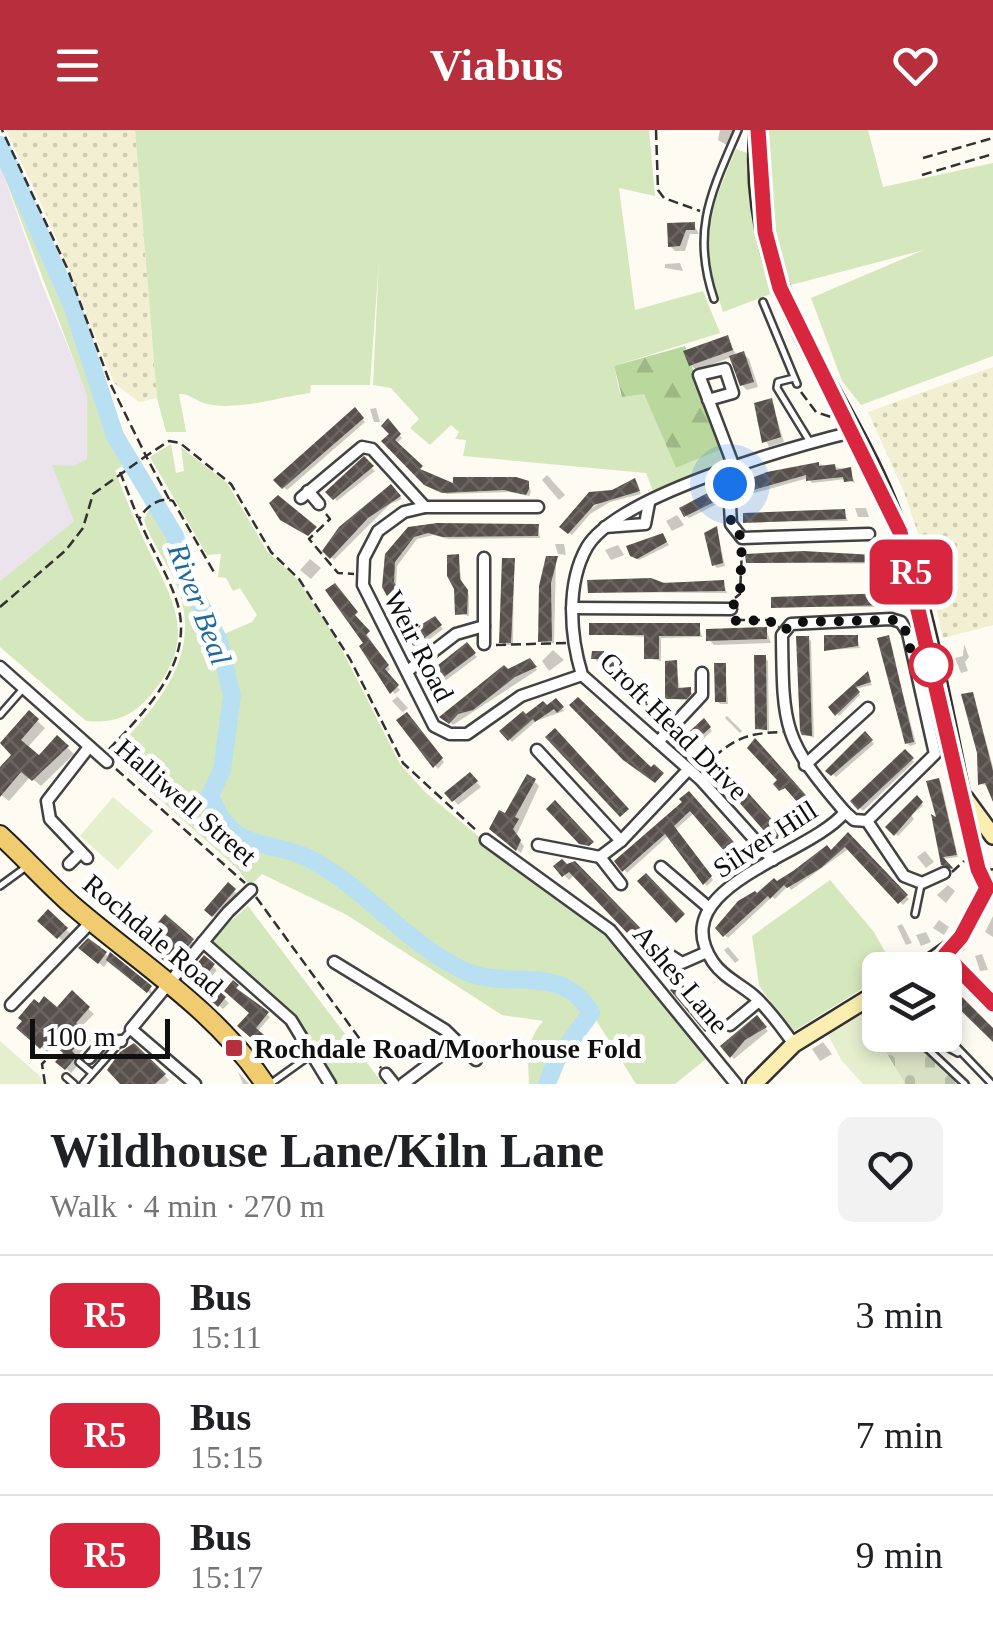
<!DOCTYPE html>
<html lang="en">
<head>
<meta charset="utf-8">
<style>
	body { margin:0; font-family:Georgia,serif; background:#f2f2f2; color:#202124; height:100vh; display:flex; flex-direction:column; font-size:38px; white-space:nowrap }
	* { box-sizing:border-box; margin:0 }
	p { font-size:32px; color:#757577 }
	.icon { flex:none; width:55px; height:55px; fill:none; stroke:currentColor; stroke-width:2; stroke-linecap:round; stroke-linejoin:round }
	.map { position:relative; height:954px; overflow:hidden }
	.side { display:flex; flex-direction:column; background:#fff; flex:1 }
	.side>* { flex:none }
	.badge { padding:0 20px; border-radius:15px; font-size:35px; line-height:65px }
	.tools { position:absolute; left:862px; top:822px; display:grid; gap:20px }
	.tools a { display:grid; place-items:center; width:100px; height:100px; border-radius:15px; background:#fff; box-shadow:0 5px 15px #0003; font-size:50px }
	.scale { position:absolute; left:30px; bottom:25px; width:140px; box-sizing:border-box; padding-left:10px; border:5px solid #0f0f0f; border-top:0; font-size:28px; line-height:35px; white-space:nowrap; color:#0f0f0f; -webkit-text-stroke:8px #fff; paint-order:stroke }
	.you { position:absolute; width:50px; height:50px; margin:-25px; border:8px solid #fff; border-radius:50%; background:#1a73e8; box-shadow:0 0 0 15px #1a73e833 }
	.map>.badge { position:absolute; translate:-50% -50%; box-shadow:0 0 0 5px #fff }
	.round { display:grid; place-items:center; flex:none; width:105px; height:105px; border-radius:15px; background:#f2f2f2 }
	.head { display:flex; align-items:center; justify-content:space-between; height:170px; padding:0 50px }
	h1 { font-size:48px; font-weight:600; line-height:75px }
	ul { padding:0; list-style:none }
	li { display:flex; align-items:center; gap:30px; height:120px; padding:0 50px; border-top:2px solid #e0e0e0 }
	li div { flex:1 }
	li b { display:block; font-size:38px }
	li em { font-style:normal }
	li .badge { min-width:110px; font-weight:700; text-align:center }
	header { display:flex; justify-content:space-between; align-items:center; height:130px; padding:0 50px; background:#b72f3c; color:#fff; font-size:45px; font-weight:600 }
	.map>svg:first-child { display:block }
	.industrial { fill:#ebe4ed }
	.farmland { fill:url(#farmland-dots) }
	.green { fill:#d5e7bd }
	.forest { fill:url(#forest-firs) }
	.cemetery { fill:url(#cemetery-stones) }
	.pitch { fill:#e5efce }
	.shadow { fill:#0003 }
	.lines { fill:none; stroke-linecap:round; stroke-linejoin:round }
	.river { stroke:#b9e0f2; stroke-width:18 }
	.building { fill:url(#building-cross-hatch) }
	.lane-casing { stroke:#424242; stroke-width:10 }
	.street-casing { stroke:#424242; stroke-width:15 }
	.secondary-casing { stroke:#313131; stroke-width:20 }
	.primary-casing { stroke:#202020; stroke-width:22 }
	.path { stroke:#313131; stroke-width:2.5; stroke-dasharray:10 5; stroke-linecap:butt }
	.lane { stroke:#fff; stroke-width:5 }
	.street { stroke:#fff; stroke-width:10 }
	.secondary { stroke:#faeeb1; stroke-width:15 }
	.primary { stroke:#f0cb70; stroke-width:18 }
	.line-casing { stroke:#fff; stroke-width:22 }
	.line { stroke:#d7263d; stroke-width:15 }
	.walk { stroke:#0f0f0f; stroke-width:10; stroke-dasharray:0 18 }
	.stop-dot { fill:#fff; stroke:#d7263d; stroke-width:5 }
	.poi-dot { fill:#b72f3c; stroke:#fff; stroke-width:4 }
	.labels { text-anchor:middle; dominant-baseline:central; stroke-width:10; stroke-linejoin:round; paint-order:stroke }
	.street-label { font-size:28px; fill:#0f0f0f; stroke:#fff }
	.poi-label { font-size:28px; font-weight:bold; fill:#0f0f0f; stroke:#fff; text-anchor:start }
	.water-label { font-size:30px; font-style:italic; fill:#1f6a9a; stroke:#fff }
</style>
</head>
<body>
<header><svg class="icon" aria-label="menu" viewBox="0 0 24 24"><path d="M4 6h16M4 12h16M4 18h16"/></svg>Viabus<svg class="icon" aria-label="heart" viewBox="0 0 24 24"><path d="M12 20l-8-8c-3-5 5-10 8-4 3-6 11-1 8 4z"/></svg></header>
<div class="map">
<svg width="993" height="954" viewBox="0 0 993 954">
	<defs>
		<pattern id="farmland-dots" width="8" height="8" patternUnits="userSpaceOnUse" patternTransform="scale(2.5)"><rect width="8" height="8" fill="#f3efd3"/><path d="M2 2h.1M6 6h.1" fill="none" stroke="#cfccb4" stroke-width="1.8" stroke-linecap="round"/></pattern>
		<pattern id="forest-firs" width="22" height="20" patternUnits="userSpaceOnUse" patternTransform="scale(2.5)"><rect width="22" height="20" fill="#bad79d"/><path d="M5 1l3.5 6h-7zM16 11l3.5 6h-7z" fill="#9fb786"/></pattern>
		<pattern id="cemetery-stones" width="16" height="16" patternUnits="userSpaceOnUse" patternTransform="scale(2.5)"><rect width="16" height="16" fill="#d8e0c3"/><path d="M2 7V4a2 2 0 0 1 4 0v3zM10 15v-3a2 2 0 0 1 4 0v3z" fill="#b8bfa6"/></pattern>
		<pattern id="building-cross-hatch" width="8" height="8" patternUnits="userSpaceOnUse" patternTransform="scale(2.5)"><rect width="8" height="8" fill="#57504c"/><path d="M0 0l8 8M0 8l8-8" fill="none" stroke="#6a6561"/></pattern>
	</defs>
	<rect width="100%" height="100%" fill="#fefbf2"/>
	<!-- industrial -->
	<path class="industrial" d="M0,35L42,154L109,316L61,357L74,391L0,451Z"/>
	<!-- farmland -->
	<g class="farmland">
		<path d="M6,0H135L157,268L139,272L114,253L51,95Z"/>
		<path d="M993,237V495L943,508L923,418L904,362L868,282Z"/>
	</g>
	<!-- green -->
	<g class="green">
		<path d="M135,0H649L655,66L619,58L635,180L703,161L720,203L614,236L620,264L644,263L676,338L720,320L725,334L654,364L646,343L463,326L466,310L455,309L459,302L451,295L430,315L410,298L419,289L391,258L373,255L379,130L370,255H311L310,263C280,267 238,281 207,274C196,272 192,264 179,264L186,302H166L157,268Z"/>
		<path d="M766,0H868L883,57L993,33V226L861,275L842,251L811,168L924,120L787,156L766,62Z"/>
		<path d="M736,19L750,24L752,73L773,163L723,182C698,105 706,92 736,19Z"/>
		<path d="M0,23L71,186L112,308L127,332L115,341C124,363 132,385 142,406C168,464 202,503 153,562C135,585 116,594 86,591L0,517V451L74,391L52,335L74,336L87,329V265L0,35Z"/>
		<path d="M171,314L176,343L184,341L181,317L227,353L267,421L298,450L338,512L400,634L425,662L501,725L614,806L711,925L675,954H636L593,885L589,865C545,834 503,851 458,830C404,804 368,754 316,726C289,711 256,711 229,695C203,650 243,616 238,566C237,546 228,524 224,504L252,492L257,485L240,458L233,461L226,448L218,447L221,424L207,425L150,327Z"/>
		<path d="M156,378C186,454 239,528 225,613C221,633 209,645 204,663L209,680L226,704L315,737L441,833L473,848L536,851L578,869L583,884L556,925L545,954H529C528,927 525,913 543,891L502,885L347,785L262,744L250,756L238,739L119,633L115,621C157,575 203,526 178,459C170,435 152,415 144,390L148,381Z"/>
		<path d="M830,750L874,802L893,836L880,840L873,852L791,903L759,855L752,806Z"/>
		<path d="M248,776L383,954H338L298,893L208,811Z"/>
	</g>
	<!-- forest -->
	<path class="forest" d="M685,216L720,320L676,338L644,264L622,267L614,236Z"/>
	<!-- cemetery -->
	<path class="cemetery" d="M906,905H915L972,954H905L884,919Z"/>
	<!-- pitch -->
	<g class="pitch">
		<path d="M113,667L153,701L118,740L80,706Z"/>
		<path d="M862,883L905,954H863L842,931L827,903Z"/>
		<path d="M0,911L41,947L43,954H0Z"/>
	</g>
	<!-- shadow -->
	<g class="shadow">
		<path d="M720,0H737L730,17L718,10Z"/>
		<path d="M694,95L699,104H690L685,121H675L670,116V96Z"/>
		<path d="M680,133L683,141L665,138V134Z"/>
		<path d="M727,208L737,226L744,224L749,229L758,257L747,260L742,255L732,227L696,240L691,235Z"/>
		<path d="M771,270L784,312L769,317L757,291Z"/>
		<path d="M376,278L380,292H374L370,279Z"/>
		<path d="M355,281L365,292L287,360L277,350Z"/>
		<path d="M388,292L402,308L396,314L422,343L455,356L528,353L531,362L529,366L509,362L447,364L430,357L385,311L393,304Z"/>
		<path d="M364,330L375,341L337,371L329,362Z"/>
		<path d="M818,334L850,340L855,353L846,349L812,353L808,348L751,364L748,361Z"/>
		<path d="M547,345L565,365L559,370L542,350Z"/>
		<path d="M634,351L641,364L610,372L590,384L572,405L562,397Z"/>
		<path d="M390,357L402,369L390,374L334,430L326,421Z"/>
		<path d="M718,365L721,372L689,388L686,386Z"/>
		<path d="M855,378H866L869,387H858Z"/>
		<path d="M844,382L848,391L745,392Z"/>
		<path d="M677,385L684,395L672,401L666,391Z"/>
		<path d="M538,397L540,408L448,409L433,405L417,409L397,436L396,456L410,484L404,489L391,472L384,443L394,413L409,400Z"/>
		<path d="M717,399L725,436L717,438L714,435Z"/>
		<path d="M663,406L669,415L639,430L636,428Z"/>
		<path d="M555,414H564L566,425L558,424Z"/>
		<path d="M618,415L624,425L611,430L605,420Z"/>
		<path d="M885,423L893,434L748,432L878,428Z"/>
		<path d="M458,426L462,454L469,465V486L457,483Z"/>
		<path d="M310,429L321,438L311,449L300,440Z"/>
		<path d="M556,429L554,513L544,514L542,456Z"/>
		<path d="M514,431L513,515H504L501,512Z"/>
		<path d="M723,452L727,463L590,462V453Z"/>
		<path d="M335,456L390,539L386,544L400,560L395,564L408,578L403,582L444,632L438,639L400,590L406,586L392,571L397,567L362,517L366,513Z"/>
		<path d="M889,466L892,477H773Z"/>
		<path d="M434,489L443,499L418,518L407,506Z"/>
		<path d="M699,496L702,507L661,508V531L647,528V507L591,504Z"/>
		<path d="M766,499L771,513L714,515L709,510Z"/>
		<path d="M888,507L916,614L910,616L907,613Z"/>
		<path d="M808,508L811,511L814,608L804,604L798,562L799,509Z"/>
		<path d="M857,508L860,518L827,520Z"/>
		<path d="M964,514L969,527L965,532L968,541L961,543L955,528L963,526Z"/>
		<path d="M466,516L477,527L441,554L431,543Z"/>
		<path d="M553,520L564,530L549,541L542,531Z"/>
		<path d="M603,524L642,570L663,582V593H654L594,528Z"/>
		<path d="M765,528L768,531L769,601L758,598Z"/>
		<path d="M529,531L537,540L453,595L442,585Z"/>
		<path d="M676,533L680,560L693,563L690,571L668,568Z"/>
		<path d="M725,535L728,574H720L717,571Z"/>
		<path d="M867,545L872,555L855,559L860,565L839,586L832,578Z"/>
		<path d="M973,564L993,637V668L989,656L981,654Z"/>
		<path d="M555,571L564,581L536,591L512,612L503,602Z"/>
		<path d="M29,584L45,598L27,618L39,629L57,608L74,624L41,656L30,647L9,671L0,664V641L14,625Z"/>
		<path d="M727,586L742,601L740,603L725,588Z"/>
		<path d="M704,592L712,601L690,621L682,612Z"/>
		<path d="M865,604L874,614L836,647L829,641Z"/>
		<path d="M905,623L914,632L863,681L853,671Z"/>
		<path d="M470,645L481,657L458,675L448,663Z"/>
		<path d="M939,650L941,653L958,727L942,729Z"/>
		<path d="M534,651L539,656L516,706L524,716L521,723L496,703Z"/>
		<path d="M688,664L748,731L741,737L695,682L675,700L713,750L707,756L668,706L627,743L618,732L685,672Z"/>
		<path d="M917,668L923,676L911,685L914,689L898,706L889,697Z"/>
		<path d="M848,706L909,769L903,775L850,718L791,760L788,756L775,769L772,767L728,808L718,798L776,754L831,723Z"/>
		<path d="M925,721L934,732L926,738L917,727Z"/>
		<path d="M574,734L662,824L656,829L575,744L569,750L557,737Z"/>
		<path d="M948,755L955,761L946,773L937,765Z"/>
		<path d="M228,756L237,764L216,788L207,780Z"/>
		<path d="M48,783L71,804L64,812L41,791Z"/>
		<path d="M993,786V807L985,802Z"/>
		<path d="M165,788L197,816L177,840L118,790L150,805Z"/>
		<path d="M939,790L949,797L944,805L933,798Z"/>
		<path d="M902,794L912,813L906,815L897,796Z"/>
		<path d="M926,802L931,812L921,816L916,805Z"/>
		<path d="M88,811L150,858L153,866L109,830L104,837L86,823Z"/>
		<path d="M728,817L739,830L735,833L724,820Z"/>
		<path d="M982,824L988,840L980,841L975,826Z"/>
		<path d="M204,828L217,840L206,853L229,873L223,879L188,848Z"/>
		<path d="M233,854L237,862L270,887L257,902L265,909L261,913L241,896L252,883L227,861Z"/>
		<path d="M72,864L94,884L79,899L91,910L76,928L81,932L71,943L59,932L66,924L54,914L47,922L19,898L57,880Z"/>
		<path d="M880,881V894L878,895L872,886Z"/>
		<path d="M756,888L768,901L734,929L723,916Z"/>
		<path d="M823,912L832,924L820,931L812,919Z"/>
		<path d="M134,916L169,950L165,954H124Z"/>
		<path d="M238,942L241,945L249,954H243Z"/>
	</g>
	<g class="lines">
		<!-- river -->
		<path class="river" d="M0,15L72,175L115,306L175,406L187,448L219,511L232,566L222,640L210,665C235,730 270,704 319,734C372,765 410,817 467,842C510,860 562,832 591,883L556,931L547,954"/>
	</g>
	<!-- building -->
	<g class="building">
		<path d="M695,92V100H686L680,116L668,117L667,93Z"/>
		<path d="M728,205L733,220L689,236L683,221Z"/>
		<path d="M744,221L754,252L740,256L729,226Z"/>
		<path d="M772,268L781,307L762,313L754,273Z"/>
		<path d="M355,277L364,288L282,359L273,350Z"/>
		<path d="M388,288L401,304L395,310L423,336L420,339L453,353V347H516L529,351V359L526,365L504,360L442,363L424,355L381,311L389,304L381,296Z"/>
		<path d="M364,326L374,336L333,370L325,362Z"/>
		<path d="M819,332V336L835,334L836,340L851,337L853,351L844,352L843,347L806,351V345L746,362L741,352L767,342Z"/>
		<path d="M635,348L640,361L594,375L568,404L559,397L589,362L612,360Z"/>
		<path d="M391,354L401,366L368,388L330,429L322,421L339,397Z"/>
		<path d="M715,359L720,369L684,387L679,378Z"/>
		<path d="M278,365L317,397L308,406L280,390L269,373Z"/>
		<path d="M845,379L846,389L743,393V383Z"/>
		<path d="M437,393L539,394L538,406L443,407L428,403L414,407L395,432L394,452L409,481L399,488L382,457L385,424L408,397Z"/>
		<path d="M717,396L723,433L712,436L704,403Z"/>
		<path d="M663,403L667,412L637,429L630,426L626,416Z"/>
		<path d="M803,421L875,425V421H886L891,432L746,433L745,424Z"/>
		<path d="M459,424L460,449L468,460L467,484L455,485L454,459L447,446V425Z"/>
		<path d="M546,426H558L551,453L552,511L538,512L539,456Z"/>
		<path d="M502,428H515L511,513H499Z"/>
		<path d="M651,448L664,453L724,450L725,461L588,463L587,450Z"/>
		<path d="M335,453L358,482L355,485L370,501L366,505L389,535L385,539L399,555L390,564L359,516L363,513L325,460Z"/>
		<path d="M890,463V475L771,478V467Z"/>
		<path d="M435,486L442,495L414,516L403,506Z"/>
		<path d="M589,493H700V506H659V529H644V505H589Z"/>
		<path d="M767,497V509L706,511V499Z"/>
		<path d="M824,505H858V516L824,521Z"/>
		<path d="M889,505L914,612L905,614L877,508Z"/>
		<path d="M796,506H809L812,606L802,605L800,601Z"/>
		<path d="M467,512L476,523L436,553L428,543Z"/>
		<path d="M592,521H604V528H611L622,548H629L640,568H647V574H659V589H646L640,576H634L628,563L615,556L604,537H598V529H591Z"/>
		<path d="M754,525H766L767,600L755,599Z"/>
		<path d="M530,528L537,537L515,547L473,580L458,584L449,594L439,587L504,535L508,539Z"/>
		<path d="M677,530L678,558L691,557V564L687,569H665V531Z"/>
		<path d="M714,533H726V572H715Z"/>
		<path d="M868,541L871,552L856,557L860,562L835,586L828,577Z"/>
		<path d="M973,562L993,641V672L985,653L978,655L977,623L961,564Z"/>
		<path d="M578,567L651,637L654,634L664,643L655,653L623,630L569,575Z"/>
		<path d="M556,568L564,577L557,583L554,579L535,592L533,589L508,611L499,601L523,581L526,584L543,571L547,575Z"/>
		<path d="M29,580L39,589L21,610L39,625L57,605L69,616L32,651L21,642L0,667V637L11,625L0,613Z"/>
		<path d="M407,582L443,628L433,638L396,590Z"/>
		<path d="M704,588L711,597L686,620L678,612Z"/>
		<path d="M555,598L629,679L620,687L545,607Z"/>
		<path d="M865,601L873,610L831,646L825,641Z"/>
		<path d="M755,608L821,682L812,689L785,658L779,661L773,654L777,650L747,618Z"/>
		<path d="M905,619L914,628L858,680L850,671Z"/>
		<path d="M718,629L784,703L774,712L708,637Z"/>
		<path d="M470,642L478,651L452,672L444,663Z"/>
		<path d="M527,644L536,649L515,687L519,689L513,699L521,710L516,721L489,699L499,680L505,683Z"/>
		<path d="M939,648L957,725L943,727L953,738L952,739L941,735L931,684L936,687L926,651Z"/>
		<path d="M689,661L747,727L737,736L690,681L674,696L712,746L703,755L665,704L622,742L614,731L682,672L679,669Z"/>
		<path d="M917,665L923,672L894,706L885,697Z"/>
		<path d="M555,670L594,712L589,716L579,714L546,679Z"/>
		<path d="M848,702L908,765L898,774L845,717L821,738L787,758L784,755L770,769L768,766L723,807L715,798L738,771L755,761L757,763L774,748L777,751L793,741L827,715L831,720Z"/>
		<path d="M562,729L567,734L575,731L659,817L649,826L569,742L562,747L553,736Z"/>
		<path d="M646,743L685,784L676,793L637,751Z"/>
		<path d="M228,752L236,759L212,787L204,780Z"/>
		<path d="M117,776L150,802L165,784L194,809L171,837L110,785Z"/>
		<path d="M48,779L68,798L57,809L37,791Z"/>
		<path d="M88,808L107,822L98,834L78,818Z"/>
		<path d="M110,822L152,856L147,863L106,830Z"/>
		<path d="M204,825L215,834L204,848L226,867L218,877L185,848Z"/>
		<path d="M233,850L239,855L236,858L269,882L256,898L264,905L257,913L237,896L249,883L224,861Z"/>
		<path d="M681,852L713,896L705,902L670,860Z"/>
		<path d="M72,860L90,877L76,893L88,903L72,921L77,926L65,940L55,932L63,923L48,910L40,919L16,898L22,891L18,888L34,869L39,873L44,866L57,877Z"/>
		<path d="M957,862L993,898V912L950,870Z"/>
		<path d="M757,885L767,897L745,910L730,928L720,916Z"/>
		<path d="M134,913L166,944L155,954H120L107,940L120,922Z"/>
	</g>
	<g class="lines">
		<!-- lane casing -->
		<g class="lane-casing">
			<g id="lane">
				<path d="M714,169C691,101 711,63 738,0"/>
				<path d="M763,172L797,254"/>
				<path d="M794,248L778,252L777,258L810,312"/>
				<path d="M0,585L22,560"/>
				<path d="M0,756L26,737"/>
				<path d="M915,784L921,755"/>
				<path d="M913,905L965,954"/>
				<path d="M925,905L958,923"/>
				<path d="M945,905L992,954"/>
				<path d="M79,932L92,943"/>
				<path d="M66,947L74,954"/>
				<path d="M83,954L131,900"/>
				<path d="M270,954L312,924"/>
			</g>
		</g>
		<!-- street casing -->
		<g class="street-casing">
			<g id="street">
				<path d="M708,270L733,263L725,239L699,245L734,337"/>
				<path d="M728,339L731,394L742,408L869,404"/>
				<path d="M308,361L319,374"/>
				<path d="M301,368L362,317L372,319L425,377"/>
				<path d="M538,377H425L404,382L378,401L364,428L363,455L434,596L450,604H467L521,566L582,545"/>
				<path d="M605,397L645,394L649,373"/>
				<path d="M572,478L731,479"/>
				<path d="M484,496V514"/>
				<path d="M0,537L107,632"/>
				<path d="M409,540L456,504L484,496V428"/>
				<path d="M658,612L702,565V543"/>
				<path d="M537,620L621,711"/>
				<path d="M805,635L868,578"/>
				<path d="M867,691L935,624L908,503L901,492L891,489L791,494L782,505C783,599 783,610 845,682L854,690L867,691L904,746L922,753L944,743"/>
				<path d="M486,710L610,800L736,954"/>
				<path d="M538,715L600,727"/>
				<path d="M600,727L621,711L688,640"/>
				<path d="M600,727L621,754"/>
				<path d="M87,728L50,689L47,671L89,617"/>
				<path d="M773,730L701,650L582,545C570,506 566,454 587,417C618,365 792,317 852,302"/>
				<path d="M69,734L81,722"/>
				<path d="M661,737L708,777"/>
				<path d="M203,812L291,890L330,954"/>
				<path d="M945,825L993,874"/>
				<path d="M671,826L682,833L707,822"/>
				<path d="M334,832L445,900L476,930"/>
				<path d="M11,875L92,791"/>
				<path d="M730,895L759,871"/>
				<path d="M794,914C781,897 770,880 754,866C740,854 723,847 713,832C662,756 810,726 845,682"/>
				<path d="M89,928L102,913L121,911"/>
				<path d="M386,944L394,954"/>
				<path d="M195,954L131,899L228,782L251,760"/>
				<path d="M403,954L457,913"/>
			</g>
		</g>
		<!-- secondary casing -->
		<g class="secondary-casing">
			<g id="secondary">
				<path d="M758,0C744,172 852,259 900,405C935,510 952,630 978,739L987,758"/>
				<path d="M965,668L993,706"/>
				<path d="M919,840L957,813L993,748"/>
				<path d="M754,954L794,914L880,861"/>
			</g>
		</g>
		<!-- primary casing -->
		<g class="primary-casing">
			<path id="primary" d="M0,705C25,728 47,753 72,775C139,833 215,879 265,954"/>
		</g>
		<!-- path -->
		<g class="path">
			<path d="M656,0L658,60L664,68L700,81"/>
			<path d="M923,28L993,8"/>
			<path d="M922,45L993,24"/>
			<path d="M801,262L816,282L831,287"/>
			<path d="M120,342L138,388"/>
			<path d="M169,369L146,326L169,311L180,313L231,354L271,422L299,449L350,529L403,633L478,702"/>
			<path d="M326,384L330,389L309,409L338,443L354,444"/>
			<path d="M735,468L740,464L742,419"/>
			<path d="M0,477L66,420L83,398L93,364L146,326L110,253L68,140L2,0"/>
			<path d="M735,490H768L779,497"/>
			<path d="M496,515L567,513"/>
			<path d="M109,619C148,579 197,529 176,469C166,441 150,416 139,389C146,377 159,366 173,371L215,444"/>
			<path d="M703,637C732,610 743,603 783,602"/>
			<path d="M116,639L245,753"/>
			<path d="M952,742L964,731"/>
			<path d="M256,767L381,938"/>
			<path d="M45,954L42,934L50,926"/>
		</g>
		<!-- lane -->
		<use href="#lane" class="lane"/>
		<!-- street -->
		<use href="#street" class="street"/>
		<!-- secondary -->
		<use href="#secondary" class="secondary"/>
		<!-- primary -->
		<use href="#primary" class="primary"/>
	</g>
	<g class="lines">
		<!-- line casing -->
		<g class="line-casing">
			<path id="line" d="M758,0L765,102L780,158L900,402L978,739L987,758L961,807L945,825L993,874"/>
		</g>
		<!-- line -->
		<use href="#line" class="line"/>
		<!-- walk -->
		<path class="walk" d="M730,354L731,394L742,408L740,464L731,479L736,491L768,490L784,500L800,492L895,490L904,496L916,540L931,535"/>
	</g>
	<!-- markers -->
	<circle class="stop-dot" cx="931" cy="535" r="20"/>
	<rect class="poi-dot" x="224" y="908" width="20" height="20" rx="5"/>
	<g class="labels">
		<!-- street labels -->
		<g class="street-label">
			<text transform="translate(419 516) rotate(63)">Weir Road</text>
			<text transform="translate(674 596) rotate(45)">Croft Head Drive</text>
			<text transform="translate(186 672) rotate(41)">Halliwell Street</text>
			<text transform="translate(765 709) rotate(-33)">Silver Hill</text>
			<text transform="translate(153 805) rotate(40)">Rochdale Road</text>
			<text transform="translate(681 849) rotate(50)">Ashes Lane</text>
		</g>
		<!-- poi labels -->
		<g class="poi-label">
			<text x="254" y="918">Rochdale Road/Moorhouse Fold</text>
		</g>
		<!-- water labels -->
		<g class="water-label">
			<text transform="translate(200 474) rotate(69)">River Beal</text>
		</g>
	</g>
</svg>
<div class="tools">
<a><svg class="icon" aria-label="layers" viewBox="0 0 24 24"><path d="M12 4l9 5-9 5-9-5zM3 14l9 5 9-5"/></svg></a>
</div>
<div class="scale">100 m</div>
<div class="you" style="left:730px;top:354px"></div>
<b class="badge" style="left:911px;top:442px;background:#d7263d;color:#fff">R5</b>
</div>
<section class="side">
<div class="head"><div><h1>Wildhouse Lane/Kiln Lane</h1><p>Walk · 4 min · 270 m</p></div><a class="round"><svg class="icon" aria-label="heart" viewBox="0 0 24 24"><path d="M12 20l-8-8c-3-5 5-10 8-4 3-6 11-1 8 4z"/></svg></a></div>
<ul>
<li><span class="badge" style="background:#d7263d;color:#fff">R5</span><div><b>Bus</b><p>15:11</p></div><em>3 min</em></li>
<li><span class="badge" style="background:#d7263d;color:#fff">R5</span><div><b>Bus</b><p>15:15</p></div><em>7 min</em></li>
<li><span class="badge" style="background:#d7263d;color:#fff">R5</span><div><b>Bus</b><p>15:17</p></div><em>9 min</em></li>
</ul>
</section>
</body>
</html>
